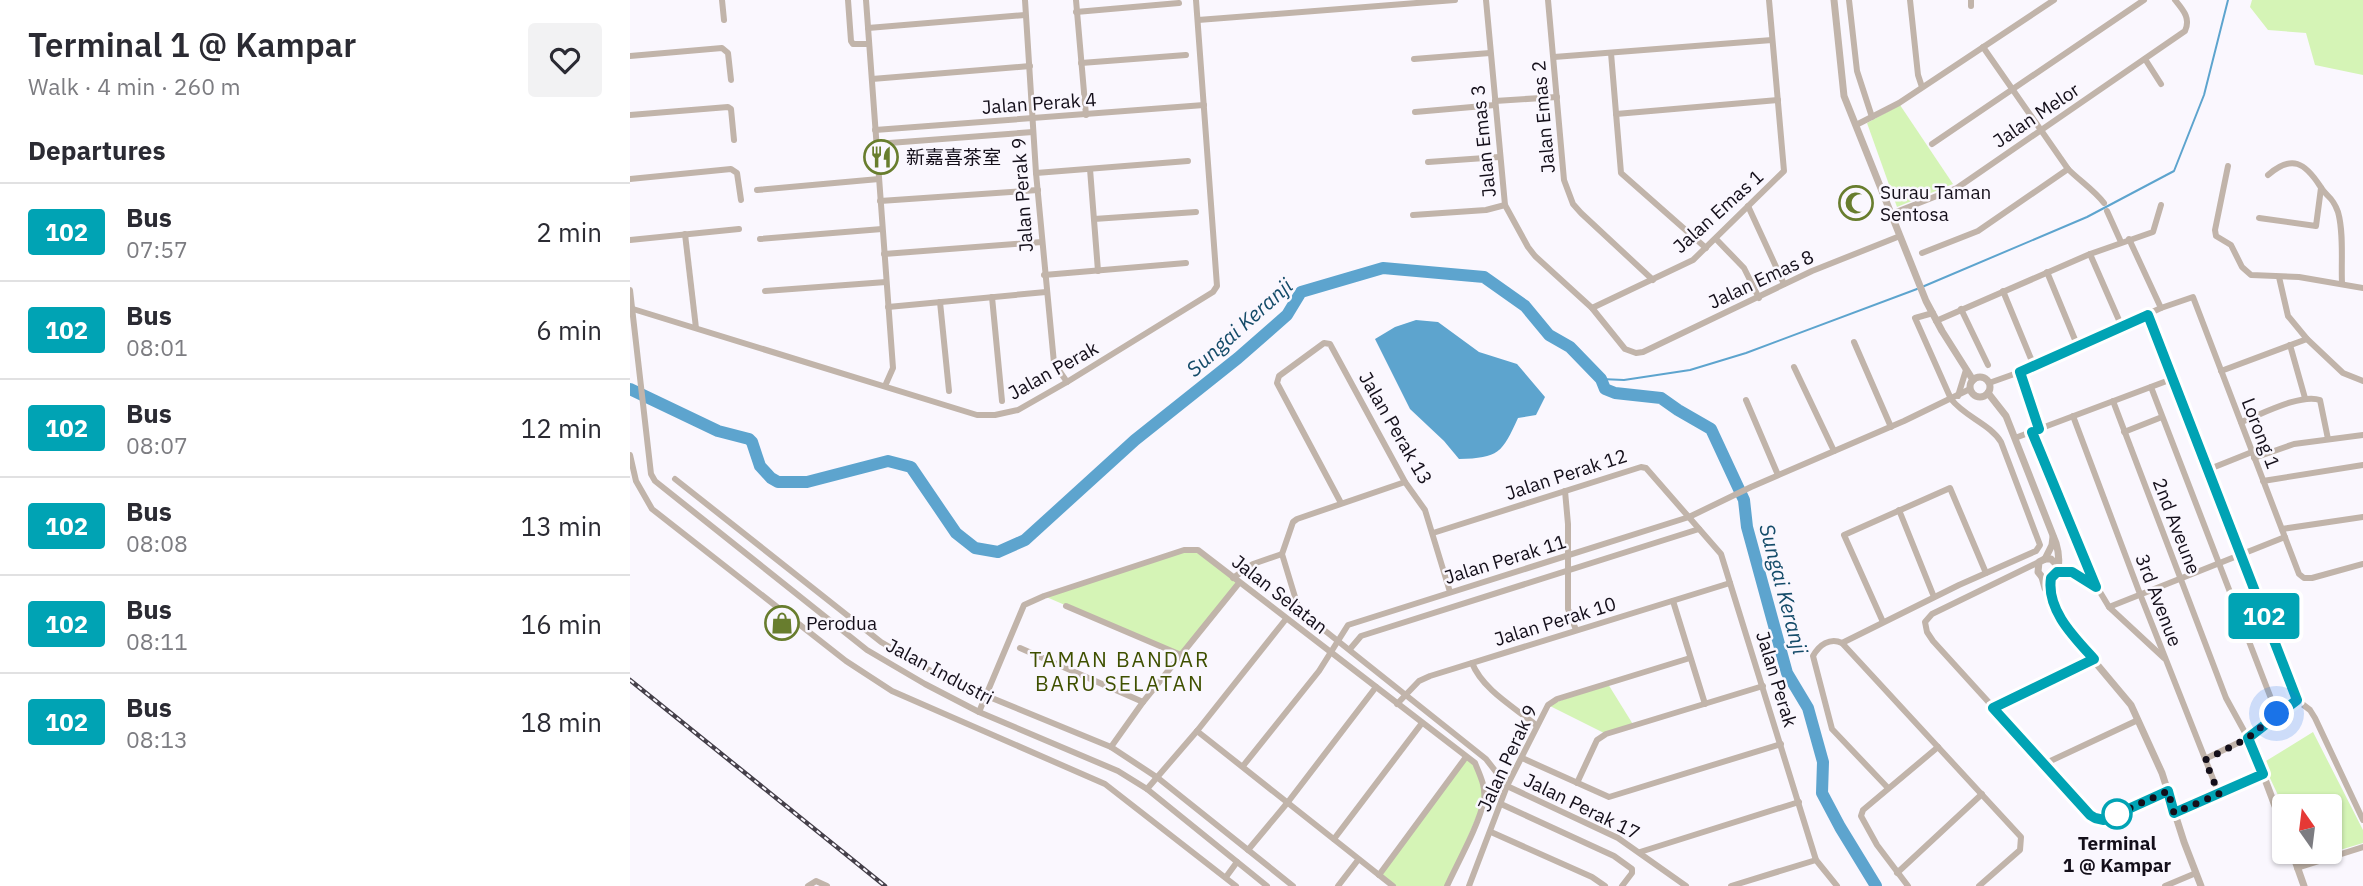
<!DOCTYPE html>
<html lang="en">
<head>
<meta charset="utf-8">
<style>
	body { margin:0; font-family:"IBM Plex Sans","Noto Sans SC",sans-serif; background:#f2f2f3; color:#2b2b33; height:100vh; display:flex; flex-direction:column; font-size:26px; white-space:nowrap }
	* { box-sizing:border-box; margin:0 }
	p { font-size:23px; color:#7c7c81 }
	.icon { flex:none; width:38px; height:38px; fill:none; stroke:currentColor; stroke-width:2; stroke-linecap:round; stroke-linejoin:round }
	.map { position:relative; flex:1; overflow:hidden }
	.panel { display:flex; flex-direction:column; background:#fff; width:630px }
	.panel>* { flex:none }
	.badge { padding:0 14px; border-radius:5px; font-size:24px; line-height:46px }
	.needle { width:46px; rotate:346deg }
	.buttons { position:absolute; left:1642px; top:794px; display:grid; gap:14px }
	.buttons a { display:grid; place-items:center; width:70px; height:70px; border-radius:7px; background:#fff; box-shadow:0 2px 5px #0004; font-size:35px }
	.you { position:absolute; width:35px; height:35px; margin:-18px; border:5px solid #fff; border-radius:50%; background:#1a73e8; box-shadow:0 0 0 10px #1a73e833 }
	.map>.badge { position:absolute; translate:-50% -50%; box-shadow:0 0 0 4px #fff }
	h2 { padding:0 28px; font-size:26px; line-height:63px }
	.round { display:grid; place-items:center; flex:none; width:74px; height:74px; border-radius:7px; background:#f2f2f3 }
	.head { display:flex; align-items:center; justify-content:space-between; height:119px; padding:0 28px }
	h1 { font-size:33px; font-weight:600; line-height:52px }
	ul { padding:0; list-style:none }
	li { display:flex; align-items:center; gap:21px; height:98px; padding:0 28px; border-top:2px solid #e1e1e2 }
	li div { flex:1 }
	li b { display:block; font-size:26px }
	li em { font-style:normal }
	li .badge { min-width:77px; font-weight:700; text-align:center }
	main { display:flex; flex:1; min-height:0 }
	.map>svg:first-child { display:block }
	.green { fill:#d5f4b6 }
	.water { fill:#5da4ce }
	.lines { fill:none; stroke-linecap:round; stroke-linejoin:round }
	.stream { stroke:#5da4ce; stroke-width:2 }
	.river { stroke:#5da4ce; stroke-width:12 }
	.minor { stroke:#c1b4aa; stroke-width:6 }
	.tertiary { stroke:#c1b4aa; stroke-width:7 }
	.rail-casing { stroke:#45404a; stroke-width:4.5 }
	.rail { stroke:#faf7fe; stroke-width:2; stroke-dasharray:5; stroke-linecap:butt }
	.line-casing { stroke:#fff; stroke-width:16 }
	.line { stroke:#00a3b4; stroke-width:10 }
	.walk { stroke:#140f1a; stroke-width:7; stroke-dasharray:0 12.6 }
	.stop-dot { fill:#fff; stroke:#00a3b4; stroke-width:3.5 }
	.labels { text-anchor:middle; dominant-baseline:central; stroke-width:5; stroke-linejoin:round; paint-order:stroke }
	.street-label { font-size:19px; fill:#140f1a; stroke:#faf7fe }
	.poi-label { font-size:19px; fill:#140f1a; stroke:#faf7fe; text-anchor:start }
	.stop-label { font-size:19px; font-weight:bold; fill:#140f1a; stroke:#faf7fe }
	.water-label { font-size:21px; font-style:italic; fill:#144b69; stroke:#faf7fe }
	.neighbourhood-label { font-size:21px; letter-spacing:2px; fill:#3f5000; stroke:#faf7fe }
</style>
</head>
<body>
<main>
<section class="panel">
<div class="head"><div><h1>Terminal 1 @ Kampar</h1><p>Walk · 4 min · 260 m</p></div><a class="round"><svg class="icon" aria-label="heart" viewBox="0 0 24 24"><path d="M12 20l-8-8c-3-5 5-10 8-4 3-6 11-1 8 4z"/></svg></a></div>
<h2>Departures</h2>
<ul>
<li><span class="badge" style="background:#00a3b4;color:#fff">102</span><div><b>Bus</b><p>07:57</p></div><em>2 min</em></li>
<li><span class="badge" style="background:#00a3b4;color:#fff">102</span><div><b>Bus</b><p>08:01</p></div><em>6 min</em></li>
<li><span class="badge" style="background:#00a3b4;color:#fff">102</span><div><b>Bus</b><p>08:07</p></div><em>12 min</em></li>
<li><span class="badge" style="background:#00a3b4;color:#fff">102</span><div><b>Bus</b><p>08:08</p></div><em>13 min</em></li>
<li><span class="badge" style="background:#00a3b4;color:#fff">102</span><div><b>Bus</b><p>08:11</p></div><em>16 min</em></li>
<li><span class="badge" style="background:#00a3b4;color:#fff">102</span><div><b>Bus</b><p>08:13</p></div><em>18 min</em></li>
</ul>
</section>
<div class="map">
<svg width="1733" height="886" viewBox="0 0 1733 886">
	<rect width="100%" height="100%" fill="#faf7fe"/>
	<!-- green -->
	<g class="green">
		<path d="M1622,0H1733V75L1685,65L1676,33L1638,30L1620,7Z"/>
		<path d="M1270,105L1323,184L1267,207L1237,123Z"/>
		<path d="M554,550H568L609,583L551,655L414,596Z"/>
		<path d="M978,684L1004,726L976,734L918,705Z"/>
		<path d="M1683,732L1733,830V843L1687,857L1685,852H1699V807L1654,808L1639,776L1636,761Z"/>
		<path d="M836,757L845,763L854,799L817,886H763L749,875Z"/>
	</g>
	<!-- water -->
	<path class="water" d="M786,320L808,322L849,352L887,364L915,397L906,415L888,418C872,453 869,458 829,459L814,441L780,409L745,339L765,327Z"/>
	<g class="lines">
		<!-- stream -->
		<g class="stream">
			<path d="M1292,287L1457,217L1544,171L1574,95L1598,0"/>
			<path d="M971,379L994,380L1060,370L1116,353L1287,289"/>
		</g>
		<!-- river -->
		<path class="river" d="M0,389L88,431L119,439L122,442L130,466L141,478L148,482H177L258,461L281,467L326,533L345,548L368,552L395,540L505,440L608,358L657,315L671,292L753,268L854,277L895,306L919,335L940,347L971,379L975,389L985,393L1031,398L1048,410L1081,429L1114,500L1117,527L1157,673L1178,708L1193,762L1192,793L1210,827L1246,886"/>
		<!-- minor -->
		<g class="minor">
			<path d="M92,0L94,20"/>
			<path d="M218,0L221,41L223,44H239"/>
			<path d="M236,0L263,368L255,386"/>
			<path d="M395,0L406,173L424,363L437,382"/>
			<path d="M446,0L456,115"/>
			<path d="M856,0L875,205L898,247L905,256L962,308L995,349L1006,353L1013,352L1182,271L1270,236"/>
			<path d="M918,0L934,180L943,204L951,213L1023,280"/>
			<path d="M1219,0L1227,71L1242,117"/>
			<path d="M1280,0L1288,75L1292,87"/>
			<path d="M1341,0V6"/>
			<path d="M446,12L549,3"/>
			<path d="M568,20L825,0"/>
			<path d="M238,28L395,15"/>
			<path d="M1353,47L1438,169C1450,181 1464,190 1474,203"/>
			<path d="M981,53L991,173L1076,248"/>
			<path d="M0,56L92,48L98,53L101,80"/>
			<path d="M924,57L1142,40"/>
			<path d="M784,59L860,53"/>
			<path d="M1515,59L1531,84"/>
			<path d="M451,63L556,55"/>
			<path d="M242,79L400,66"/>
			<path d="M865,101L927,97"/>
			<path d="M785,112L865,105"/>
			<path d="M986,114L1148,100"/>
			<path d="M0,115L98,107L101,109L104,140"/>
			<path d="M1226,125L1269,103L1424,0"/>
			<path d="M245,130L574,105"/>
			<path d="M246,144L403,132"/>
			<path d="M1302,144L1514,0"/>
			<path d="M798,162L869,157"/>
			<path d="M1598,166L1585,230L1586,236L1601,245L1612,267L1621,275L1669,277L1733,288"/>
			<path d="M460,169L468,271"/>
			<path d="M406,173L558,161"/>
			<path d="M1638,175C1662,154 1675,163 1690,186C1697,198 1702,195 1708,212C1714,233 1711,261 1712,283"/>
			<path d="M0,179L101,169L107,173L111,200"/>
			<path d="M127,190L249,179"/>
			<path d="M250,201L408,190"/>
			<path d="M1118,206L1154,284"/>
			<path d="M1477,211L1491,242"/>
			<path d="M1261,214L1327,188L1555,31C1561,18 1553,10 1545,0"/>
			<path d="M783,215L856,210L875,205"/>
			<path d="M1629,218L1686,226L1691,188"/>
			<path d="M464,219L566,212"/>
			<path d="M55,234L66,328"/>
			<path d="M130,239L252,229"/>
			<path d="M1086,239L1114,268L1129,298"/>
			<path d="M1499,239L1531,308"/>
			<path d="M0,240L109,229"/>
			<path d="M1292,253L1348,231L1438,169"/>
			<path d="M254,254L412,242"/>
			<path d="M1460,254L1492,327"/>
			<path d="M1417,272L1448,347"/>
			<path d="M414,275L556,263"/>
			<path d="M1649,277L1658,316L1677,339L1713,373L1733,381"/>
			<path d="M0,290L21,474L25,481L237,650L295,684L349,712L488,771L517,789L637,886"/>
			<path d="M135,291L256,282"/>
			<path d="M1373,291L1404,366"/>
			<path d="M362,297L372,401"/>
			<path d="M310,302L319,391"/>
			<path d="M258,307L416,292"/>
			<path d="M962,308L1063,260L1154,171L1139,0"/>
			<path d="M3,309L347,415H365L388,410L437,382L583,292L587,286L566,0"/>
			<path d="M1331,309L1358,365"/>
			<path d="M1518,315L1667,700L1680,710L1685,718L1733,820"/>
			<path d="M1306,321L1460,254L1523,232L1531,205"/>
			<path d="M1224,342L1261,427"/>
			<path d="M1660,345L1675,398"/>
			<path d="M1164,367L1204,451"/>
			<path d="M1591,371L1677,339"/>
			<path d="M1390,372L1409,429"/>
			<path d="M1359,383L1390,372L1531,308L1563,297L1669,574L1674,578H1682L1733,564"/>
			<path d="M1521,387L1647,714"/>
			<path d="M1328,396L1336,370"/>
			<path d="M1116,400L1148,475"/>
			<path d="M1483,401L1596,698L1618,738L1633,774"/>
			<path d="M1443,416L1510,594L1589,794"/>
			<path d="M1611,422C1630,415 1671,393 1690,400L1698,439"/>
			<path d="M1402,431L1467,587"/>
			<path d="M1494,432L1532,417"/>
			<path d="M1385,438L1542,379"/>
			<path d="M0,455L6,481L22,509L216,661L262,691L475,784L606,886"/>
			<path d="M1624,458L1664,444L1733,435"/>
			<path d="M1577,470L1622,452"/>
			<path d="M45,479L251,642L313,678L481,747L528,778L663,886"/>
			<path d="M1633,481L1733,465"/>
			<path d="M775,482L667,519L663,522L652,554L669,610L856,759L877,786L988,838L1056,886"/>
			<path d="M935,491L938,524V609L946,630"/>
			<path d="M711,503L647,383L649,376L694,343L700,344L775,482L795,510L820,592"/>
			<path d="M1269,510L1304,597"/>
			<path d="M1652,529L1733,517"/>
			<path d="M803,533L1011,467L1016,468L1091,554L1186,860L1207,886"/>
			<path d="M1409,562L1302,614L1295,622L1297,632L1303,641L1464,818L1474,820L1537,791"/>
			<path d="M1427,572H1442L1467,587L1479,607L1534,658"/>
			<path d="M603,578L623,564L652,554"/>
			<path d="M1043,601L1075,704"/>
			<path d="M436,606L551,655"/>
			<path d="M1479,607L1655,537"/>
			<path d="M1253,622L1214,535L1320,488L1356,573"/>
			<path d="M1212,643L1329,585L1406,551L1410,545L1371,442C1360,424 1335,417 1321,399L1285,318L1303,313"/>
			<path d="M390,648L513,702"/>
			<path d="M720,649L731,636L1069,529"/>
			<path d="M842,663C853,690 884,707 906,725"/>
			<path d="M767,704L789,681L800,676L1100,583"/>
			<path d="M1363,708L1464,659"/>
			<path d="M349,712L394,605L414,596L554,550H568L845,763C850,775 856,787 854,800C849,825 828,862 817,886"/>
			<path d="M567,731L763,886"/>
			<path d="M481,747L513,702L609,583"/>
			<path d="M892,758L979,797L1151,744"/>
			<path d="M1575,759L1618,738L1667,700"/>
			<path d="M1414,764L1508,720"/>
			<path d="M613,766L689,671L718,625L1059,517L1121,487L1274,421L1340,389"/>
			<path d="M947,783L967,740L976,734L1133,686"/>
			<path d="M1258,788L1202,729L1183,656C1189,645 1200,637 1212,643L1391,837L1390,850L1349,886"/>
			<path d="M517,789L567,731L656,619"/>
			<path d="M871,804L984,856L1002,869V873L992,886"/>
			<path d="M861,832L962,877L975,886"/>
			<path d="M704,839L792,723"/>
			<path d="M618,850L658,802L746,687"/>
			<path d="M1010,852L1169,802"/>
			<path d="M1667,868L1733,847"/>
			<path d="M1267,873L1352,794"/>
			<path d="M749,875L836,757"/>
			<path d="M596,877L607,862"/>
			<path d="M178,886L186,881L197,886"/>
			<path d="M708,886L728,860"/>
			<path d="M839,886L877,786L918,705L927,699L1060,658"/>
			<path d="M1101,886L1186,860"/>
			<path d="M1278,886L1247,845L1231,816L1233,810L1308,747"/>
			<path d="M1535,886L1566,873"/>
		</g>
		<!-- tertiary -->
		<g class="tertiary">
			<path d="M1204,0L1214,96L1296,301L1312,331L1343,380"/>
			<circle cx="1350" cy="387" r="10"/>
			<path d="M1358,393L1376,416L1426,543C1429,553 1430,565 1426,574L1418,579L1412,577L1408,572L1409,562L1415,559H1421L1427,565"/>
			<path d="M1415,559L1422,545L1423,537"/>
			<path d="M1412,577L1415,588L1439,631L1501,705L1532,773L1554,842L1571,886"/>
			<path d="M1544,813L1633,774L1654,830"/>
			<path d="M1662,852L1674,886"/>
		</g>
		<!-- rail casing -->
		<g class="rail-casing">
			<path id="rail" d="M0,680L255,886"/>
		</g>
		<!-- rail -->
		<use href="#rail" class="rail"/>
	</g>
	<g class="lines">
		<!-- line casing -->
		<g class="line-casing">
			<path id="line" d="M1402,432L1466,587L1442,572H1427L1421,578C1416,610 1445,638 1464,659L1363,708L1460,815L1465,818L1474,820L1538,791L1544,813L1633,774L1618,738L1667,700L1518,315L1390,372L1409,429"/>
		</g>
		<!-- line -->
		<use href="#line" class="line"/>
		<!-- walk -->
		<path class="walk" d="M1487,814L1482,816L1538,791L1544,813L1589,794L1575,760L1618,738L1647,714"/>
	</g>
	<!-- icons -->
	<defs>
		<g id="restaurant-ring" transform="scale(1.75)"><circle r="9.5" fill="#faf7fe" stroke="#687d2e" stroke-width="1.5"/><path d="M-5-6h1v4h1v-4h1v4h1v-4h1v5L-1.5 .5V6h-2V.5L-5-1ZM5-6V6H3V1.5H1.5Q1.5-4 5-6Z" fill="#687d2e"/></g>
		<g id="mosque-ring" transform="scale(1.75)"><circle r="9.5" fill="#faf7fe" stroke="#687d2e" stroke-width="1.5"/><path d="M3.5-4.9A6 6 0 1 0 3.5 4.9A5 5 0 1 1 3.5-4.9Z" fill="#687d2e"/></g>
		<g id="shop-ring" transform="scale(1.75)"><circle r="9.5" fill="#faf7fe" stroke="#687d2e" stroke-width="1.5"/><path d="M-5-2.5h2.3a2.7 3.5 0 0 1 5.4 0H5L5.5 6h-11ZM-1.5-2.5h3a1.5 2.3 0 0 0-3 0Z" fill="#687d2e"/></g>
	</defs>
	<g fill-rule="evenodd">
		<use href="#restaurant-ring" x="251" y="157"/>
		<use href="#mosque-ring" x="1226" y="203"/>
		<use href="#shop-ring" x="152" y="623"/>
	</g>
	<!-- markers -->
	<circle class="stop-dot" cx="1487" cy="814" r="14"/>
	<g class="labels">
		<!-- street labels -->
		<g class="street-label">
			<text transform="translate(409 103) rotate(-4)">Jalan Perak 4</text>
			<text transform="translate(1406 115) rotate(-34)">Jalan Melor</text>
			<text transform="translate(913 117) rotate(-95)">Jalan Emas 2</text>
			<text transform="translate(853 141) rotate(-96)">Jalan Emas 3</text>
			<text transform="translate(392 195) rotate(-94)">Jalan Perak 9</text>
			<text transform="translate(1088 211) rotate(-42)">Jalan Emas 1</text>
			<text transform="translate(1131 279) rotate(-25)">Jalan Emas 8</text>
			<text transform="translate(423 370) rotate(-29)">Jalan Perak</text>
			<text transform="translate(766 428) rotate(60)">Jalan Perak 13</text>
			<text transform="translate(1631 433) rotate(69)">Lorong 1</text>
			<text transform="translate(936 474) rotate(-18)">Jalan Perak 12</text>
			<text transform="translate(1547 526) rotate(69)">2nd Aveune</text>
			<text transform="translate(875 559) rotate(-17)">Jalan Perak 11</text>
			<text transform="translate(650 594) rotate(38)">Jalan Selatan</text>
			<text transform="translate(1529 600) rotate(69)">3rd Avenue</text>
			<text transform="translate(925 621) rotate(-17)">Jalan Perak 10</text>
			<text transform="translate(310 671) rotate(28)">Jalan Industri</text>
			<text transform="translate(1147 679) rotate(73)">Jalan Perak</text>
			<text transform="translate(877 758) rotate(-65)">Jalan Perak 9</text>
			<text transform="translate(952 806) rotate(26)">Jalan Perak 17</text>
		</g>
		<!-- poi labels -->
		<g class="poi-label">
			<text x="276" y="157">新嘉喜茶室</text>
			<text x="1250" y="192">Surau Taman<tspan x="1250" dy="22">Sentosa</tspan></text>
			<text x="176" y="623">Perodua</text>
		</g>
		<!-- stop labels -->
		<g class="stop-label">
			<text x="1487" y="843">Terminal<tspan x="1487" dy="22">1 @ Kampar</tspan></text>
		</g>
		<!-- water labels -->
		<g class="water-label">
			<text transform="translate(609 327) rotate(-42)">Sungai Keranji</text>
			<text transform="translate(1154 589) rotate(75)">Sungai Keranji</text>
		</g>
		<!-- neighbourhood labels -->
		<g class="neighbourhood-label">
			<text x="490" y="659">TAMAN BANDAR<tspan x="490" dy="24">BARU SELATAN</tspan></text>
		</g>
	</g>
</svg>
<div class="buttons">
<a><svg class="needle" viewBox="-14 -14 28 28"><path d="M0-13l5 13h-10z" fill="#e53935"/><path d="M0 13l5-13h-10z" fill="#7c7c81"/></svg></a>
</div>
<div class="you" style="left:1647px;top:714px"></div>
<b class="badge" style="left:1634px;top:616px;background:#00a3b4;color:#fff">102</b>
</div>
</main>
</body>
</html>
